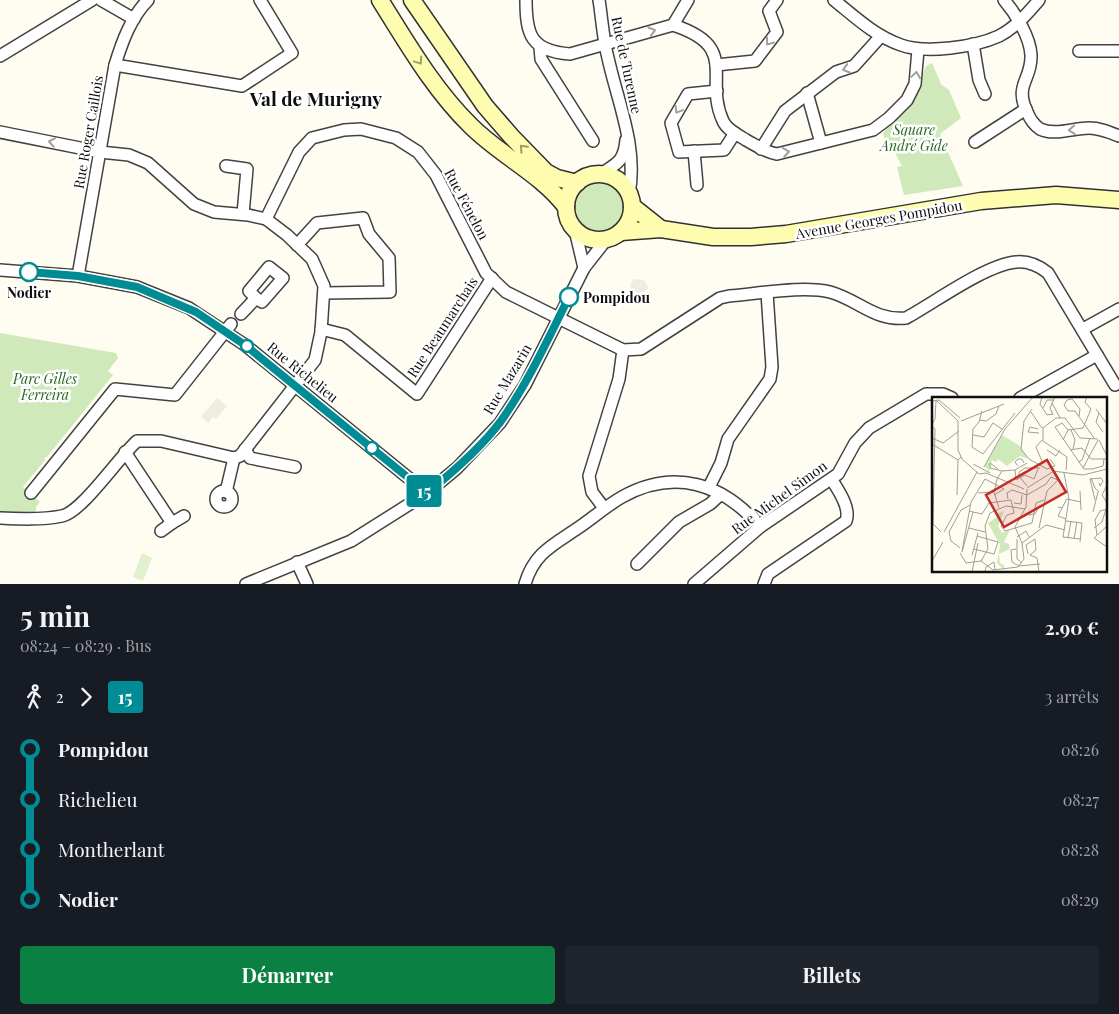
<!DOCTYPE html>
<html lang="fr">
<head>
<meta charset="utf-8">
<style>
	body { margin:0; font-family:"Playfair Display",serif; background:#20242c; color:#f1f3f6; height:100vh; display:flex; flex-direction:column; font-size:19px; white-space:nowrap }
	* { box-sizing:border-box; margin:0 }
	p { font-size:16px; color:#9ea1a6 }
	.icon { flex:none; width:28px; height:28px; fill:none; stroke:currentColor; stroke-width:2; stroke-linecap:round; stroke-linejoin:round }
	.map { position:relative; height:584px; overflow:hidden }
	.panel { display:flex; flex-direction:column; background:#171b24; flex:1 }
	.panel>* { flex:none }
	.badge { padding:0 10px; border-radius:4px; font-size:18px; line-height:32px }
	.map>.badge { position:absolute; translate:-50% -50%; box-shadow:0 0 0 2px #fff }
	.legs { display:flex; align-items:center; gap:8px; height:55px; padding:0 20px; font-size:16px }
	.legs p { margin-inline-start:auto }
	.overview { display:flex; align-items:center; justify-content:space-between; height:85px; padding:0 20px }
	h1 { font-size:28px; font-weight:700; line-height:38px }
	.button { display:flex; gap:10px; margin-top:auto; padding:10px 20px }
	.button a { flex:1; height:58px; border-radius:5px; background:#0b8043; color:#fff; font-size:20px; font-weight:700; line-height:58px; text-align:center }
	.button a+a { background:#20242c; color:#f1f3f6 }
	ul { padding:0 20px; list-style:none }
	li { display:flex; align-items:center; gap:18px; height:50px; font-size:19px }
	li i { display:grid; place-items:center; width:8px; height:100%; margin:0 6px; background:currentColor }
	li i::after { content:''; width:12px; height:12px; margin:-6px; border:4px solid; border-radius:50%; background:#171b24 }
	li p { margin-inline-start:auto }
	li:first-child i { background:linear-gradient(#0000 50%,currentColor 0) }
	li:last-child i { background:linear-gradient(currentColor 50%,#0000 0) }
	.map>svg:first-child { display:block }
	.green { fill:#cfe9bb }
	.pitch { fill:#e1f1cd }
	.plaza { fill:#f0ede0 }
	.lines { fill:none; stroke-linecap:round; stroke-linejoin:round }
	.street-casing { stroke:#424242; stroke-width:14 }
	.secondary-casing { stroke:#313131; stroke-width:19 }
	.street { stroke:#fff; stroke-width:11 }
	.secondary { stroke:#fefcae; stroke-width:16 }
	.oneway { stroke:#9f9f9f }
	.oneway2 { stroke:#9e9d6e }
	.line-1-casing { stroke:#fff; stroke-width:11 }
	.line-1 { stroke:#008c94; stroke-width:8 }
	.stop-1-dot { fill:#fff; stroke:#008c94; stroke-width:2.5 }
	.labels { text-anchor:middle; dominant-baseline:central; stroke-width:5; stroke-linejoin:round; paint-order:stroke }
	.street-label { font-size:14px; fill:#0f0f0f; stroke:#fff }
	.park-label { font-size:14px; font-style:italic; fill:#286720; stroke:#fff }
	.stop-label { font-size:14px; font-weight:bold; fill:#0f0f0f; stroke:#fff }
	.district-label { font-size:19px; font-weight:bold; fill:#0f0f0f; stroke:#fff }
	.inset-road { fill:none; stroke:#9f9e97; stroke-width:1 }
	.view { fill:#bf2f28; fill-opacity:0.15; stroke:#bf2f28; stroke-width:2.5 }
	.inset-edge { fill:none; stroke:#0f0f0f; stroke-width:2.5 }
</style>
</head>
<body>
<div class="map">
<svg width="1119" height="584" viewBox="0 0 1119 584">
	<rect width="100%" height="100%" fill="#fffdf2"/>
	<!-- green -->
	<g class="green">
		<path d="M932,63L941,84L949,90L961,118L940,134L963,186L904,195L897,167L902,166L893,149L884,152L883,148L886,147L883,133L912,101L926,66Z"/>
		<circle cx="599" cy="208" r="26"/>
		<path d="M0,333L116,353L118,358L108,371L113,375L47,457L44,458L45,460L23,487L40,502L36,507V514H0Z"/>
	</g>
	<!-- pitch -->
	<path class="pitch" d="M142,553L152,558L143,581L133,577Z"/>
	<!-- plaza -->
	<g class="plaza">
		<path d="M634,279L644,280L649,288L626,304L623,300L632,290L630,285Z"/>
		<path d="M217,398L227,406L216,419L213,417L208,423L201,416Z"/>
		<circle cx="224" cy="499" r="11"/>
	</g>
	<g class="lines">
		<!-- street casing -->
		<g class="street-casing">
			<g id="street">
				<path d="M101,0L134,19"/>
				<path d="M526,0C526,35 531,51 570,54L673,25C741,47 703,78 723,121C727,130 738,135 746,140C757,146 765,152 777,154L873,130L889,118L907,100L915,84L918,50"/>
				<path d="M599,0C602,19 603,39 608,58C618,103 638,148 629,194"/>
				<path d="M834,0C855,17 875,36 901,45C926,54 975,47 999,36C1015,28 1028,13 1039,0"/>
				<path d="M1004,0C1016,14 1030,37 1031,55C1032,81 1013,84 1028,114C1030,119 1035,126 1040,129C1054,136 1074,128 1089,128C1100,128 1109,132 1119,136"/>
				<path d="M673,25L688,0"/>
				<path d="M973,44L979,80L985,94"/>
				<path d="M540,47L541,59L593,141"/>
				<path d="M1079,51H1119"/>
				<path d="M0,56L92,0"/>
				<path d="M115,65L242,86L292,53L260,0"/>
				<path d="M716,65L755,61L777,32L769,11L777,0"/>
				<path d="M717,91L688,94L671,123L679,152L724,150L735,133"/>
				<path d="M807,93L821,143"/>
				<path d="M0,132L100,152L129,155L148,163L194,204L214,212L248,215L266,219L287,235L312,259L324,286L321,332L315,360L240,456L234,458L161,441H137C118,458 82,512 62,516C42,520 20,519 0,518"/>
				<path d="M975,142L1026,109"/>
				<path d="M761,149L785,111L836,72L854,66L881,36"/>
				<path d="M694,151L697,185"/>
				<path d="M226,166L247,169L243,214"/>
				<path d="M601,174C618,163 624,161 626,140"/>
				<path d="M266,219L299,152L312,138L344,130L361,129L396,138L418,152L436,175L486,273L506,292L623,350L641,349L720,298L729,296C757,294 804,285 830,292C859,300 874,321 906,318C934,303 985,265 1016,262C1028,261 1038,265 1048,273L1115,385"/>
				<path d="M575,230L584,268"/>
				<path d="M297,245L317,223L363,218L369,234L389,258L390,292L324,293"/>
				<path d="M0,270L78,276L137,287L189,308L245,345L427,493"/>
				<path d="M78,276L115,65C122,42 131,17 148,0"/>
				<path d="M241,314L256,298L249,291L269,267L283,278L262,302L256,298"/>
				<path d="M321,329L345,335L417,394L492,278"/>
				<path d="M1083,329L1119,309"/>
				<path d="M1020,398L1097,355"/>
				<path d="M245,449L250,458L295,467"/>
				<path d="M125,452L172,523L184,516"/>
				<path d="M709,487L721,463L728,439L770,379L772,367L767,293"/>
				<circle cx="224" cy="499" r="8"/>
				<path d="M226,492L234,458"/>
				<path d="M31,493L115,389L175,395L231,324"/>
				<path d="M604,508L592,492L589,476L619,379L623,350"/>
				<path d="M161,531L172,523"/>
				<path d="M297,562L307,584"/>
				<path d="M637,564L679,522L710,504L721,494"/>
				<path d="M246,584L351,541L427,493L457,468L500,423L525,385L584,268L606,240"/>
				<path d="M525,584C534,553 553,545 578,528C593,518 606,506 622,497C674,468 723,483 760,527"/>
				<path d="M694,584L760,527L838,474L855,443L869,428L926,394H943L952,398"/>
				<path d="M764,584L768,574L846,521C851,508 838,490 832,480"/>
			</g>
		</g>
		<!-- secondary casing -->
		<g class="secondary-casing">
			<g id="secondary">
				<path d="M380,0C407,43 434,90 471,126C501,156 541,174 566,207"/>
				<path d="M412,0L485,106L511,136L546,172L557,178L577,183"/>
				<circle cx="599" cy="207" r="33"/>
				<path d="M632,206L661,229"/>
				<path d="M621,232L661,229L713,237H751L786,234L981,201L1056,195L1119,200"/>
			</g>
		</g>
		<!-- street -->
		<use href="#street" class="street"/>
		<!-- secondary -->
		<use href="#secondary" class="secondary"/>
	</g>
	<!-- one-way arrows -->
	<defs><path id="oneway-chevron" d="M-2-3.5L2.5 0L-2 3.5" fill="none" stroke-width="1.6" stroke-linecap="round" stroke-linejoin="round" transform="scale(1.25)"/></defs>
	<g class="oneway">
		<use href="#oneway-chevron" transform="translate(652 31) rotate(-16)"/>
		<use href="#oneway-chevron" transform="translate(769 42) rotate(127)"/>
		<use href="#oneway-chevron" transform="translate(846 69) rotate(163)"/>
		<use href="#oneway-chevron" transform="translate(916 75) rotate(-82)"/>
		<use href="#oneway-chevron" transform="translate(678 110) rotate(121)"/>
		<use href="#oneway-chevron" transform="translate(1072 130) rotate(175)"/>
		<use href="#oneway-chevron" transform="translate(52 142) rotate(-169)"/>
		<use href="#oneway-chevron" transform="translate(786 152) rotate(-9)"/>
	</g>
	<g class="oneway2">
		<use href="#oneway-chevron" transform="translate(419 61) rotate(56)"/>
		<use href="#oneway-chevron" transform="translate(523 148) rotate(-133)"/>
	</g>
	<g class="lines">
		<!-- line-1 casing -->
		<g class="line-1-casing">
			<path id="line-1" d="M29,272L78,276L137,287L196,312L245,345L427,493C453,472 481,448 501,421C528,383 548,339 569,297"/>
		</g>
		<!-- line-1 -->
		<use href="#line-1" class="line-1"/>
	</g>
	<!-- markers -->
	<g class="stop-1-dot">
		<circle cx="29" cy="272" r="9"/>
		<circle cx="569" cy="297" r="9"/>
		<circle cx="247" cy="346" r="6"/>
		<circle cx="372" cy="448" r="6"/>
	</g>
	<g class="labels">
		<!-- street labels -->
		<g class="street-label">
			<text transform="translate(627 65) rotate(78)">Rue de Turenne</text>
			<text transform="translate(88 132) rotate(-80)">Rue Roger Caillois</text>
			<text transform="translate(467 204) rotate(62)">Rue Fénelon</text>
			<text transform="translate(879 219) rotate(-10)">Avenue Georges Pompidou</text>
			<text transform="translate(442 327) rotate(-57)">Rue Beaumarchais</text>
			<text transform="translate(303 372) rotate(39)">Rue Richelieu</text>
			<text transform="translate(507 379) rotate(-59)">Rue Mazarin</text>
			<text transform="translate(779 497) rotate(-36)">Rue Michel Simon</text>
		</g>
		<!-- park labels -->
		<g class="park-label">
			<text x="914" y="129">Square<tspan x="914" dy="16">André Gide</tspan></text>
			<text x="45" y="378">Parc Gilles<tspan x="45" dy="16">Ferreira</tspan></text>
		</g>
		<!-- stop labels -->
		<g class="stop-label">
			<text x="29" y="292">Nodier</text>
			<text x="583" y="297" text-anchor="start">Pompidou</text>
		</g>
		<!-- district labels -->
		<g class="district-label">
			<text x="316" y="98">Val de Murigny</text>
		</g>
	</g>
	<!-- overview -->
	<g transform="translate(932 397)">
		<rect width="175" height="175" fill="#fffdf2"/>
		<path d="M70,38L88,49L96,62L88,59L75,69L66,62L64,65L60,63L57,75L53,69ZM72,114L66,129L70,136L77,133V135L72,145L77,147L78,152L67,157L68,166L73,169L71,172L65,166L68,148L56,126L65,120L64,117Z" fill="#cfe9bb"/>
		<path class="inset-road" d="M110,0L108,7L115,18L121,17M140,2L148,12L147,19M0,4L7,3L28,21M5,4L26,24M120,6L128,21M111,11L115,3H122M100,12L92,24L89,52L97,62L115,72L123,69L118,62M164,12L175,27M50,14L47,25L41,32L40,50L51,57L83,16M136,14H143L162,41M136,14L132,8L135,3L140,2M99,15L110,31M167,16L164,25L171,35M121,18L118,11L123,0M133,21L148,41L166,42M48,23L54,24L64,17L67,9M26,24V53L30,62L47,77L54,76L92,92M29,24L72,7M0,27L3,22L4,4M0,29L3,32L1,127L9,135M111,30V44L135,60L134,73M111,31L124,21H133M106,32L98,30L96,35L107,36M136,33L130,26L123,30L143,59M139,33L143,43L141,52M41,38L52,40L61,26L70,32M0,41L11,46L27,34M110,43L104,50L111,67M131,43L136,33L151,31L159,12L153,5L155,0M167,43L175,59M0,47L26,63M115,53L124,59L128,53M138,53L150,51L159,62H175M143,59L147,65L150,63L158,41M147,65L152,72H160L171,69L172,62M95,66L83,73L84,83L93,78L102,82L106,72M41,67L58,76M86,69L83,65L86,62H90L92,66M52,70L73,32L101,0M151,71L166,43M66,72L58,66V71L70,74M121,74L151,78L175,72M132,76L137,102L131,140L148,142M159,81L163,91L167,95M175,88L170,98L175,106M95,89L87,79V75L93,71H108M95,91L122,74M148,94L149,113M46,96L62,95M25,98L26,63L29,60M95,98L114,87L119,80L126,83M76,102L75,96L80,93L95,98M163,103L158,82L169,81L171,84L168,89L167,86M82,106L89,107L90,98M126,110L130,111L135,102L149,105M67,111L62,95L65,82L70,74L83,73M130,111L126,119L134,122M37,114L50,117L57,106L79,103L82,116L75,118L69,129L73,134L100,126L104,106L112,103M161,115L166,95M96,118L103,117L107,110M134,124L150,126L148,145M175,129L162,141L175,150M37,131L53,135M107,131L115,94L126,83M162,131L170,125L174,112M12,135L45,75M165,138L163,123L168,114L175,112M85,140L94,134L97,140M136,141L139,124M85,142V162L90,166M142,142L145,125M90,146L83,130L94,110L95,92M90,146L114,128L133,133M28,151L19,144L17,135L29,113L38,108M42,152L62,157L66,145L45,139M84,152L79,153L80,165L87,169M30,154L39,105L53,82L72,92L62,98M30,155L41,115M28,156L34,166L49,164M96,157L94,148L103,142L104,153L98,158L105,161L107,175M40,158L46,136M0,164L11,145M49,164L56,152L53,129L58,116L74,109L93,112M49,164L61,173L86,170L92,162L90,146M87,169L108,167M40,175L46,146M53,175L54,170L62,165L63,173"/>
		<path class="view" d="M115,63L134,95L72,130L54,98Z"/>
		<rect width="175" height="175" class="inset-edge"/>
	</g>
</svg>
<b class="badge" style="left:424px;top:491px;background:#008c94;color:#fff">15</b>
</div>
<section class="panel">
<div class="overview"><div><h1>5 min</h1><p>08:24 – 08:29 · Bus</p></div><b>2.90 €</b></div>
<div class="legs"><svg class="icon" aria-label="walk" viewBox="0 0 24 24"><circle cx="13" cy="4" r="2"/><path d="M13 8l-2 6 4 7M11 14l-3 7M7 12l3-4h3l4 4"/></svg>2<svg class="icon" aria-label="forward" viewBox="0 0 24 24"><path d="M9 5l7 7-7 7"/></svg><b class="badge" style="background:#008c94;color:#fff">15</b><p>3 arrêts</p></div>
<ul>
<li><i style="color:#008c94"></i><b>Pompidou</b><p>08:26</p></li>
<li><i style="color:#008c94"></i><span>Richelieu</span><p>08:27</p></li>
<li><i style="color:#008c94"></i><span>Montherlant</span><p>08:28</p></li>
<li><i style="color:#008c94"></i><b>Nodier</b><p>08:29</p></li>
</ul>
<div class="button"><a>Démarrer</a><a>Billets</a></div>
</section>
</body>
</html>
